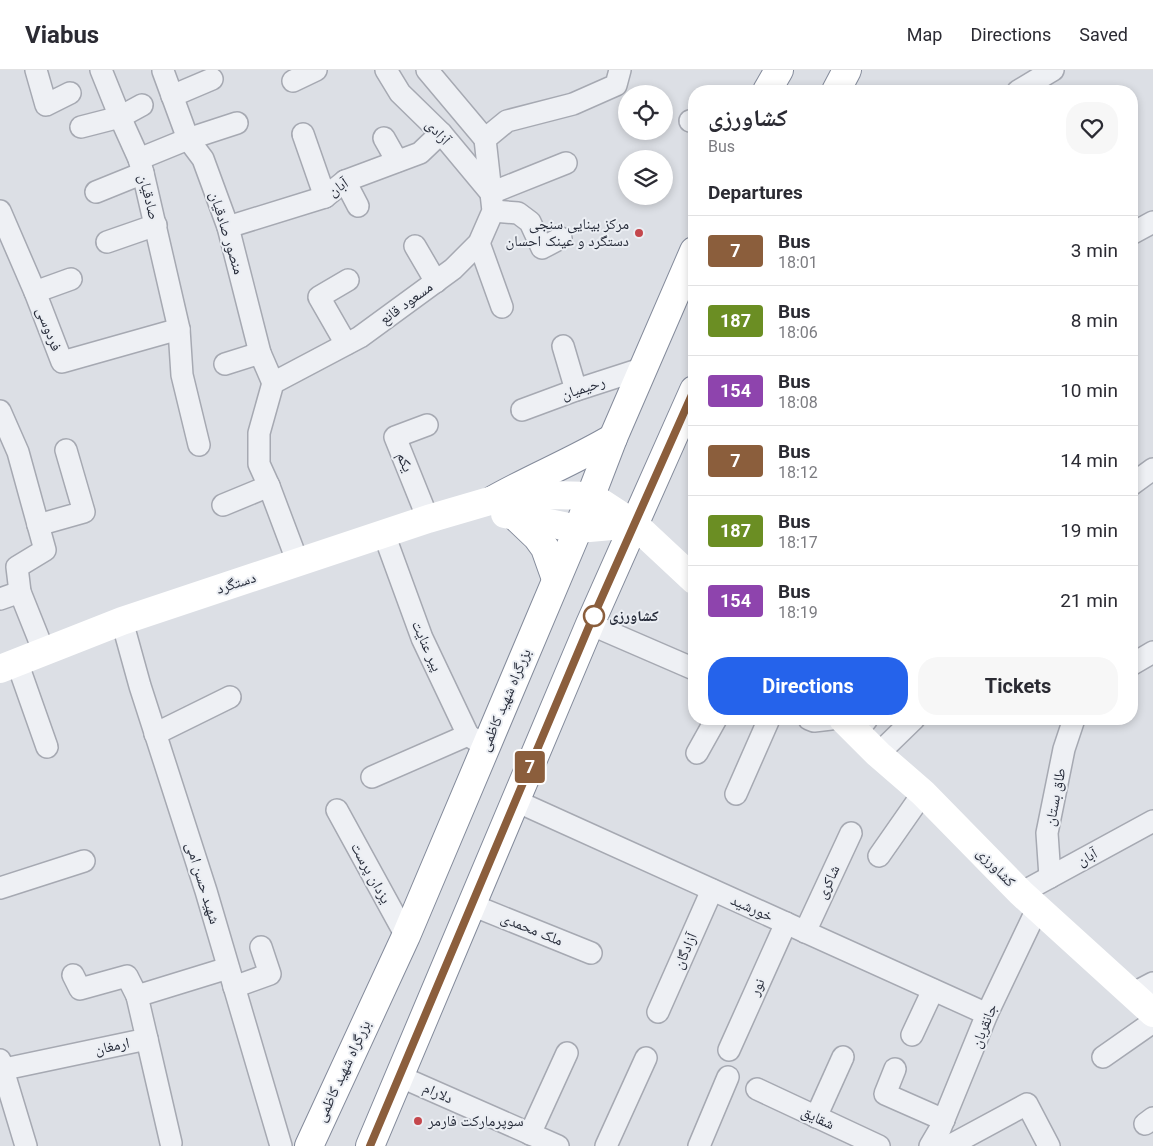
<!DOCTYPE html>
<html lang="en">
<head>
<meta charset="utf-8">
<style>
	body { margin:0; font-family:Roboto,"Noto Naskh Arabic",sans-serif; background:#f7f7f7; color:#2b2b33; height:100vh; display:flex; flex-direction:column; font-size:19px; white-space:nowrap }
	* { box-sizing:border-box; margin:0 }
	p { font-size:16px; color:#7c7c81 }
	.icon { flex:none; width:28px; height:28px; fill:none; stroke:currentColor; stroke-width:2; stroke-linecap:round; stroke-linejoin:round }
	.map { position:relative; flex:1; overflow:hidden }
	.drawer { position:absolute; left:688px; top:15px; width:450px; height:640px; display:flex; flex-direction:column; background:#fff; border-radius:20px; box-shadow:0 2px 8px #0003 }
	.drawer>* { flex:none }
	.badge { padding:0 10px; border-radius:4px; font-size:18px; line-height:32px }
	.tools { position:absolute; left:618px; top:15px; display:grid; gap:10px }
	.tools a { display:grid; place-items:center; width:55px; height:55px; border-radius:50%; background:#fff; box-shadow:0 2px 8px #0003; font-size:25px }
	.map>.badge { position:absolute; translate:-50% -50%; box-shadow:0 0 0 2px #fff }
	h2 { padding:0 20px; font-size:19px; line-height:45px }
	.round { display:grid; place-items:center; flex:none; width:52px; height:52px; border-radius:20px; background:#f7f7f7 }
	.head { display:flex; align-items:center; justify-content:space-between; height:85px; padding:0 20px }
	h1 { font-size:24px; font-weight:700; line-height:38px }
	.primary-button { display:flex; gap:10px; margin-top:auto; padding:10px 20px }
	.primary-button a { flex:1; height:58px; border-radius:20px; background:#2563eb; color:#fff; font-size:20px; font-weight:700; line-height:58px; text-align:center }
	.primary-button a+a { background:#f7f7f7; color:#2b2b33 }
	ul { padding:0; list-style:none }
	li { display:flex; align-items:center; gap:15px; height:70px; padding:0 20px; border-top:1px solid #e1e1e2 }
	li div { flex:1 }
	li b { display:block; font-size:19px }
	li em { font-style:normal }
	li .badge { min-width:55px; font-weight:700; text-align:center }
	header { display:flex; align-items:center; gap:30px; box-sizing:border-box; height:70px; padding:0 25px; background:#fff; border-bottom:1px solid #e1e1e2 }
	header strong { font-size:24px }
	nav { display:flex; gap:28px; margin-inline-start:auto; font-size:18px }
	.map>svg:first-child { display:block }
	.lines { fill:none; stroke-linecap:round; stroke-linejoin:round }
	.street-casing { stroke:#a6a9b2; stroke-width:24 }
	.highway-casing { stroke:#848b9b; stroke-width:30 }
	.street { stroke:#eef0f4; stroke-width:21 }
	.secondary { stroke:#fff; stroke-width:28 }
	.highway { stroke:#fff; stroke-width:28 }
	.line-casing { stroke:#fff; stroke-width:11 }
	.line { stroke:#8b5e3c; stroke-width:8 }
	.poi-dot { fill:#c4474c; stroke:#ebeef3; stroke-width:2 }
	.stop-dot { fill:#fff; stroke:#8b5e3c; stroke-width:2.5 }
	.labels { text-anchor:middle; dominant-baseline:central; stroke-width:4; stroke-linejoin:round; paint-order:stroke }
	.street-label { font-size:15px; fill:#272c3a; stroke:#ebeef3 }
	.poi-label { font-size:15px; fill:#272c3a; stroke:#ebeef3; text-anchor:end }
	.stop-label { font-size:15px; font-weight:bold; fill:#272c3a; stroke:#ebeef3; text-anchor:start }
</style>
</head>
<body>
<header>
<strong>Viabus</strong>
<nav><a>Map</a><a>Directions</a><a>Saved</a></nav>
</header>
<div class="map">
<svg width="1153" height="1076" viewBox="0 0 1153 1076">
	<rect width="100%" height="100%" fill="#dcdfe5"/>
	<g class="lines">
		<!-- street casing -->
		<g class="street-casing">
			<g id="street">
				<path d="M36,0L46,35L70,23"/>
				<path d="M101,0L120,47L139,89L143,103L179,259L182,305L199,375"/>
				<path d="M386,0L400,23L441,63L491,123L566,93"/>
				<path d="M427,0L485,69"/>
				<path d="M163,1L188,69L203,89L228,157L260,283L273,313"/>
				<path d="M293,11L316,0"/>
				<path d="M1018,21L1053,0"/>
				<path d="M172,26L212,9"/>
				<path d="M690,51L694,50"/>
				<path d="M81,57L120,47L142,35"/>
				<path d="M303,64L325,127"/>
				<path d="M384,68L397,91"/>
				<path d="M139,89L188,69L237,53"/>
				<path d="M345,111L358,136"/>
				<path d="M96,122L143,103"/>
				<path d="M0,141L35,222L62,292L179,259"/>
				<path d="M493,141L518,143L530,152L542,178L561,168"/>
				<path d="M228,157L325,127L345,111L420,83L441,63"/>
				<path d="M1131,164L1153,152"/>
				<path d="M107,172L156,155"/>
				<path d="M479,173L502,237"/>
				<path d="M415,176L436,212"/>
				<path d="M35,222L71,209"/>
				<path d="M346,274L319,227L348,210"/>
				<path d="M563,276L576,320"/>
				<path d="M225,294L260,283"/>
				<path d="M522,340L576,320L644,298"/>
				<path d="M0,341L18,382L45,480L17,497L20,522L44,582"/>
				<path d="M427,355L395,367L428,449"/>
				<path d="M1131,415L1153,399"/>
				<path d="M223,435L269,416"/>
				<path d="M38,455L84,442L66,380"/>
				<path d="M384,464L422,568L468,665L486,677"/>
				<path d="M298,493L269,416L259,394V363L273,313L360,267L453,199L479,173L493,141L485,69L507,51L573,34L616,15L620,0"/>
				<path d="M0,529L20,522"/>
				<path d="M122,551L140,616L206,821L281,1076"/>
				<path d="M590,554L694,599"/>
				<path d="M17,592L47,677"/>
				<path d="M1131,595L1153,582"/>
				<path d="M809,649L814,651L831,649"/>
				<path d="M856,663L867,649"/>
				<path d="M155,664L230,627"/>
				<path d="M697,683L716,649"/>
				<path d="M878,684L914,649"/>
				<path d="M372,707L468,665"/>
				<path d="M736,724L769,649"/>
				<path d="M516,731L987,944"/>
				<path d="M337,740L406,866"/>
				<path d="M879,786L923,723"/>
				<path d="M1050,807L1047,763L1064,679L1074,649"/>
				<path d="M0,818L84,791"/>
				<path d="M1021,823L1153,751"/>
				<path d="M472,835L591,883"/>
				<path d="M805,862L851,763"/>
				<path d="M73,905L80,919L127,906L137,926"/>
				<path d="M234,917L270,904L261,877"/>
				<path d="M1132,924L1153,913"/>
				<path d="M658,942L712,820"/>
				<path d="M912,965L933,920"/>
				<path d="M147,969L171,1073"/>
				<path d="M729,980L786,853"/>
				<path d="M1103,987L1153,952"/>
				<path d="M0,990L26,1076"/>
				<path d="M895,999L885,1024L944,1050"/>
				<path d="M0,1000L147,969L137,926L228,898"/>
				<path d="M399,1006L558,1076"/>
				<path d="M757,1019L879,1076"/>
				<path d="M816,1047L843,987"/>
				<path d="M1145,1054L1153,1048"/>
				<path d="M530,1064L567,983"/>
				<path d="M951,1075L1027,1034L1049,1076"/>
				<path d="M606,1076L646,988"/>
				<path d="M699,1076L728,1007"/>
				<path d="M930,1076L940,1059L987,944L1038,837"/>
			</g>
		</g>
		<!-- highway casing -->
		<g class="highway-casing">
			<g id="highway">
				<path d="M767,21L779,0"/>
				<path d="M836,21L847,0"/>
				<path d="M493,430C532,408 574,391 613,368"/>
				<path d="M516,447L537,467L545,478L556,509"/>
				<path d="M309,1076L406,866L578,459L613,368L694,181"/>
				<path d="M370,1076L590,554L694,320"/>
			</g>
		</g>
		<!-- street -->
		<use href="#street" class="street"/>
		<!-- secondary -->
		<g class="secondary">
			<path d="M505,444L578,459L634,454"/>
			<path d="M0,599L122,551L428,449L493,430L551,425L591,426L634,454L694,510"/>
			<path d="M843,649L878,684L923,723L1021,823L1153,943"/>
		</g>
		<!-- highway -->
		<use href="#highway" class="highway"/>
	</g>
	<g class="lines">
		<!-- line casing -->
		<g class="line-casing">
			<path id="line" d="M370,1076L590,554L694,320"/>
		</g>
		<!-- line -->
		<use href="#line" class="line"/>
	</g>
	<!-- markers -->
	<g class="poi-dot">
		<circle cx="639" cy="163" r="5"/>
		<circle cx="418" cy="1051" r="5"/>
	</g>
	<circle class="stop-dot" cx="594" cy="546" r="10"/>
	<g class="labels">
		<!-- street labels -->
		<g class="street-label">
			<text transform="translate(438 62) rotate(47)">آزادی</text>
			<text transform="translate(338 117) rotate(-33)">آبان</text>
			<text transform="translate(149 127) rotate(76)">صادقیان</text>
			<text transform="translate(227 163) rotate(73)">منصور صادقیان</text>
			<text transform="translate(406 233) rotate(-36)">مسعود قانع</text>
			<text transform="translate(49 259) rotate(69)">فردوسی</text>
			<text transform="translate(583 318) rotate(-18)">رحیمیان</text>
			<text transform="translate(405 392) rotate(68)">یکم</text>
			<text transform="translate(236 513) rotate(-18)">دستگرد</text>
			<text transform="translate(427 576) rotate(66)">پیر عنایت</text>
			<text transform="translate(505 630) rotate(-67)">بزرگراه شهید کاظمی</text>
			<text transform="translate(1055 727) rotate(-79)">طاق بستان</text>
			<text transform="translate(1087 787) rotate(-29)">آبان</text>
			<text transform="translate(996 797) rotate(46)">کشاورزی</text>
			<text transform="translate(371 803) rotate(61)">یزدان پرست</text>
			<text transform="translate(828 812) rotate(-65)">شاکری</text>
			<text transform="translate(203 813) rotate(73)">شهید حسن امی</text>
			<text transform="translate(752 838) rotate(24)">خورشید</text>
			<text transform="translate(532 859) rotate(22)">ملک محمدی</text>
			<text transform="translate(685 881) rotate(-66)">آزادگان</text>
			<text transform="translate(757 917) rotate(-66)">نور</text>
			<text transform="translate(984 956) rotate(-68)">جانقربان</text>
			<text transform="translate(112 976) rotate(-12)">ارمغان</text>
			<text transform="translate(343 1001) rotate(-65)">بزرگراه شهید کاظمی</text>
			<text transform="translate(438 1023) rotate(24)">دلارام</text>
			<text transform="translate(818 1048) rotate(25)">شقایق</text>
		</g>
		<!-- poi labels -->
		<g class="poi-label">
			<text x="629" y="154">مرکز بینایی سنجی<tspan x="629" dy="17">دستگرد و عینک احسان</tspan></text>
			<text x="428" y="1051" text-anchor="start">سوپرمارکت فارمر</text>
		</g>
		<!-- stop labels -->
		<g class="stop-label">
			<text x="609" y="546">کشاورزی</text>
		</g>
	</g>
</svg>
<div class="tools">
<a><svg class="icon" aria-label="locate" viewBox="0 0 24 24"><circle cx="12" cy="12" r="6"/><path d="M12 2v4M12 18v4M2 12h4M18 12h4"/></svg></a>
<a><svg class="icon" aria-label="layers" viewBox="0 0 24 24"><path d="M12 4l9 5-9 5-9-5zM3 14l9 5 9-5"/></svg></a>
</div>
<b class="badge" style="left:530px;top:697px;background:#8b5e3c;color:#fff">7</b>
<section class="drawer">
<div class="head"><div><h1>کشاورزی</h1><p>Bus</p></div><a class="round"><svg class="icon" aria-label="heart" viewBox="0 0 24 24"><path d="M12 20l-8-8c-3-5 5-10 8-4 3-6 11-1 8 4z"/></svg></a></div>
<h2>Departures</h2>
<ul>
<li><span class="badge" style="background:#8b5e3c;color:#fff">7</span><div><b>Bus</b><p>18:01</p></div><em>3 min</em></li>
<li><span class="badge" style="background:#6b8e23;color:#fff">187</span><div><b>Bus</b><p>18:06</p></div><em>8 min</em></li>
<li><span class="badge" style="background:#8e44ad;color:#fff">154</span><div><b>Bus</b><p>18:08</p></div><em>10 min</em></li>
<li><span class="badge" style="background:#8b5e3c;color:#fff">7</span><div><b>Bus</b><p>18:12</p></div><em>14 min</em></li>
<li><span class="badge" style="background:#6b8e23;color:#fff">187</span><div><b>Bus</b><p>18:17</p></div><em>19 min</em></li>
<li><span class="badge" style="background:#8e44ad;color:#fff">154</span><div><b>Bus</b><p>18:19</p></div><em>21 min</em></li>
</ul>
<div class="primary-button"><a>Directions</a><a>Tickets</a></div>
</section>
</div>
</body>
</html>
